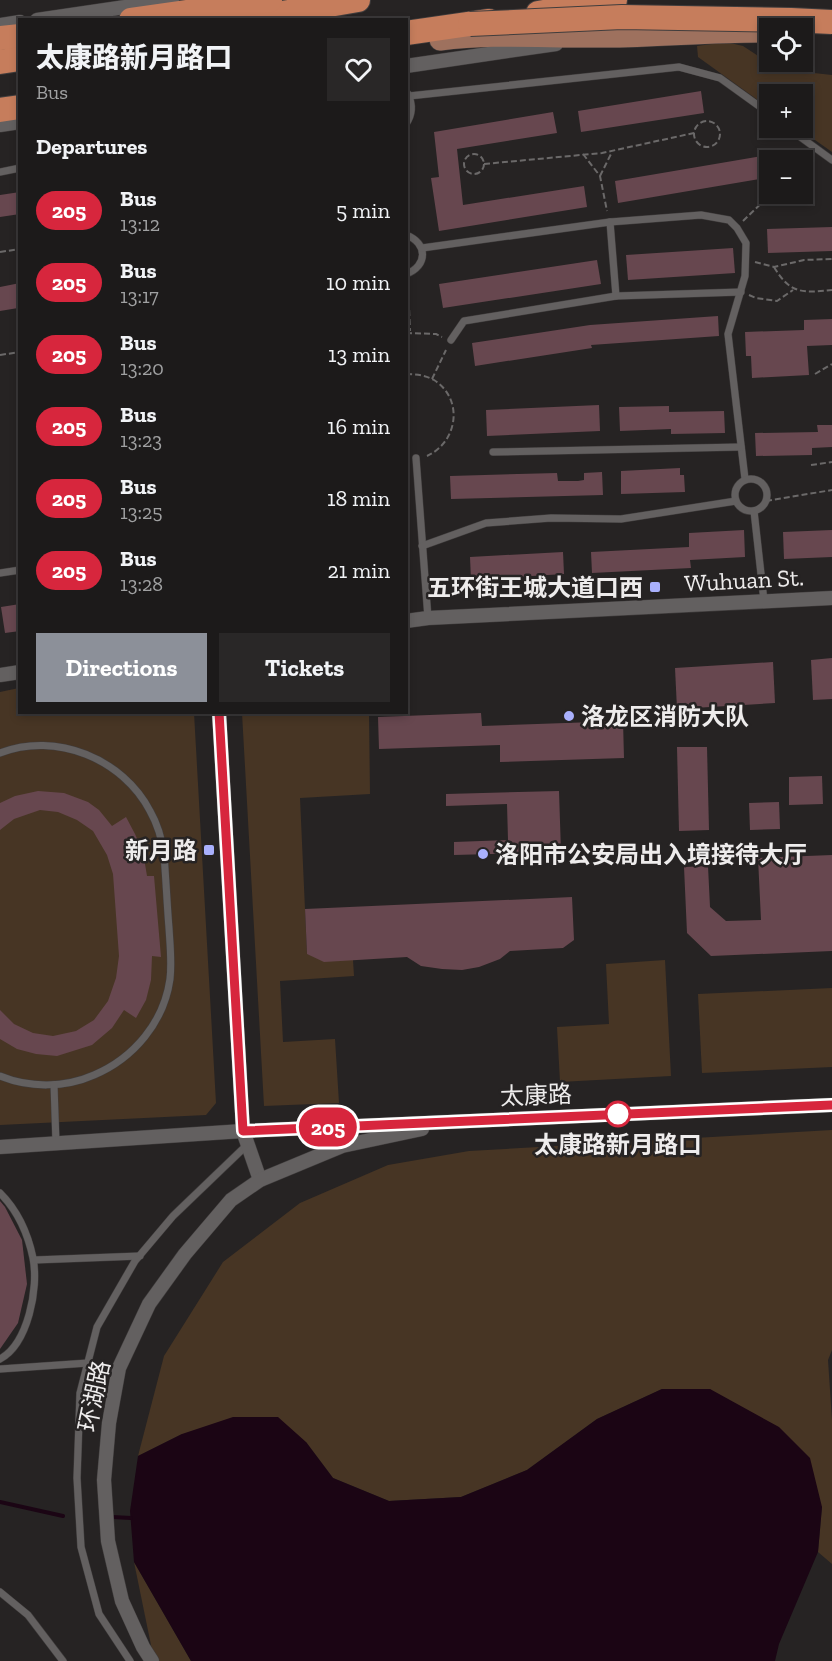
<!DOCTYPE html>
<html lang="en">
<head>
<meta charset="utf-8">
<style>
	body { margin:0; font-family:"Zilla Slab","Noto Sans SC",serif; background:#292727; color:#f1f3f6; height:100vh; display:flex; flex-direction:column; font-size:22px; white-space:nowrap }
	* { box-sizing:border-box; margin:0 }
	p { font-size:20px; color:#a0a1a2 }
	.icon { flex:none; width:33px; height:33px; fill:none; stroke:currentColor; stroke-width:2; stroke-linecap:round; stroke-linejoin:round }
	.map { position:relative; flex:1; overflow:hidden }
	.side { position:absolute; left:18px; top:18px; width:390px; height:696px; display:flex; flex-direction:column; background:#1c1a1a; border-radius:0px; box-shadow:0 3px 9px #0003,0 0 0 2px #3a3839 }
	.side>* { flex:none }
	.badge { padding:0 12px; border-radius:20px; font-size:21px; line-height:39px }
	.controls { position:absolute; left:759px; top:18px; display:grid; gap:12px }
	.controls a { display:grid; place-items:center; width:54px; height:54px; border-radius:0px; background:#1c1a1a; box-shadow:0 3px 9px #0003,0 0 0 2px #3a3839; font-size:30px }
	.map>.badge { position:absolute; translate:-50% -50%; box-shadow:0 0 0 3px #fff }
	h2 { padding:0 18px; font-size:22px; line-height:54px }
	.round { display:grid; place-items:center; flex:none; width:63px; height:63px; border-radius:0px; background:#292727 }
	.head { display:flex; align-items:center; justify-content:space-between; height:102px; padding:0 18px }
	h1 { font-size:28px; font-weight:800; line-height:45px }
	.button { display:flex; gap:12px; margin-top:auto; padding:12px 18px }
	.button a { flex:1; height:69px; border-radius:0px; background:#8c9099; color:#fff; font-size:24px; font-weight:800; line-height:69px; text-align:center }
	.button a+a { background:#292727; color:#f1f3f6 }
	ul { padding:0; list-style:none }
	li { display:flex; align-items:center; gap:18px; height:72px; padding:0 18px }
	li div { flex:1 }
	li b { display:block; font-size:22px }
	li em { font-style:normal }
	li .badge { min-width:66px; font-weight:700; text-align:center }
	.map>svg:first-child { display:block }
	.green { fill:#473524 }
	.water { fill:#1b0514 }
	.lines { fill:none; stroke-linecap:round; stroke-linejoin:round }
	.stream { stroke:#1b0514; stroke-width:4 }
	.building { fill:#67474f }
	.lane-casing { stroke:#403d3d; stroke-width:8 }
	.street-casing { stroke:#403d3d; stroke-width:15 }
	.primary-casing { stroke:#403d3d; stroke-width:22 }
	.highway-casing { stroke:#403d3d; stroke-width:26 }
	.path { stroke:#6b6969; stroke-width:2; stroke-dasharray:6 3; stroke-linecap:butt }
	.lane { stroke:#636060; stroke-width:7 }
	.street { stroke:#636060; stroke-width:14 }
	.primary { stroke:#9e715e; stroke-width:21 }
	.highway { stroke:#c67d5c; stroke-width:24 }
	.highway-bridge-casing { stroke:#403d3d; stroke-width:26; stroke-linecap:butt }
	.highway-bridge { stroke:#c67d5c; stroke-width:24 }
	.line-casing { stroke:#fff; stroke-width:14 }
	.line { stroke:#d7263d; stroke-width:9 }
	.poi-dot { fill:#a9b0fc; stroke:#262323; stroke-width:2 }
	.stop-dot { fill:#fff; stroke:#d7263d; stroke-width:3 }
	.labels { text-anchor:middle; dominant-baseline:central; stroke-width:5; stroke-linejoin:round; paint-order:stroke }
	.street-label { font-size:24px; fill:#eeecec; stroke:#262323 }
	.poi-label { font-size:24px; font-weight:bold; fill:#eeecec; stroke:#262323; text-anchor:end }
	.stop-label { font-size:24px; font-weight:bold; fill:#eeecec; stroke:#262323 }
</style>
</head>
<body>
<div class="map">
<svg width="832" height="1661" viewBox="0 0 832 1661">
	<rect width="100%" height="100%" fill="#262323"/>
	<!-- green -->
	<g class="green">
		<path d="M726,42L743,46L778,69L832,75V152L798,128H802V94H770L769,108L698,57L697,46Z"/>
		<path d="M19,688L20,712L194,713L216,1103L206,1115L0,1125V692Z"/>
		<path d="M242,713H369L370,794L300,798L307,954L353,960L354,976L280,981L283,1042L335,1039L339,1103L264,1106Z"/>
		<path d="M665,960L671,1076L560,1082L557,1027L609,1024L606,964Z"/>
		<path d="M832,988V1067L702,1073L698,994Z"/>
		<path d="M832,1130V1350L828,1360L832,1420V1564L818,1552L822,1507L710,1389H662L597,1419L527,1470L461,1497L389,1501L333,1478L306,1442L182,1434L138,1456L164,1356L223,1262L300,1203L388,1165L469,1151Z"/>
		<path d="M134,1562L191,1661H157L152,1650Z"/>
	</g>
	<!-- water -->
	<path class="water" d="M662,1389H710L779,1427L810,1458L822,1507L818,1552L779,1644L775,1661H191L134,1562L130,1511L138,1456L182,1434L233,1417H278L306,1442L333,1478L389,1501L461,1497L527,1470L597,1419Z"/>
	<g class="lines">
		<!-- stream -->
		<g class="stream">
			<path d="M0,1502L63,1516"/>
			<path d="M112,1517L131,1518"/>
		</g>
	</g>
	<!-- building -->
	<g class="building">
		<path d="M701,91L704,113L581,132L578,111Z"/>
		<path d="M553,112L557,133L457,149L463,205L584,186L587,207L439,231L431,178L439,177L434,132Z"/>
		<path d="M762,156L766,178L618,203L615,181Z"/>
		<path d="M20,192V214L0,217V195Z"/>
		<path d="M832,227V251L768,253L767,229Z"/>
		<path d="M733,248L735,273L628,280L626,255Z"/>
		<path d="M597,260L601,284L443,308L439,284Z"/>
		<path d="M20,283V304L17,305L18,308L0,311V287Z"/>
		<path d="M718,316L719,336L591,345L592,348L475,366L472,343L590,325Z"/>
		<path d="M832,319V345L807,346L809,375L752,378L751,356H746L745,332L804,330V320Z"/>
		<path d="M599,405L600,431L487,436L486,410Z"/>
		<path d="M669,406V412L724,411L725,433L671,434V429L620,431L619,407Z"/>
		<path d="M817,425H832V447L812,448V455L756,456L755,433L818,432Z"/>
		<path d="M680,468V475H684L685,492L621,494V471Z"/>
		<path d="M602,472L603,495L451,499L450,476L557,473L558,481H578L584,480V473Z"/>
		<path d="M744,530L745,557L690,560L691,568L592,573L591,552L689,547V533Z"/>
		<path d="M832,530V557L784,559L783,532Z"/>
		<path d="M563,552L564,574L471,580L470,557Z"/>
		<path d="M20,604V631L5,633L1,607Z"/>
		<path d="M832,658V699L813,700L811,660Z"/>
		<path d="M773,662L775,703L677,709L675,668Z"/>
		<path d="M481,713L482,726L623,721L624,758L500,762V745L379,749L378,717Z"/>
		<path d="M677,747H707L709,830L679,831Z"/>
		<path d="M822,776L823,804L789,805V777Z"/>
		<path d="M38,791L64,793L88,802L99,810L112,826L126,817L135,834L143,852L147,876H154L161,957L152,956L151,980L146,1000L136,1018L124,1010L112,1028L92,1045L57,1056L36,1054L17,1049L0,1039V1010L14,1024L33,1033L53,1036L76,1031L94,1020L108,1001L116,978L119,956L113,874L107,855L93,831L77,820L58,812L40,810L14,819L0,830V803L15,796Z"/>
		<path d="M559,791L561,852L454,855V842L508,840L507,804L446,806V794Z"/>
		<path d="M779,802L780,829L750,830L749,803Z"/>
		<path d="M832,855V951L711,956L687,933L684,867L708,866L710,907L726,921L761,920L758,858Z"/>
		<path d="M572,897L574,940L563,948L510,951L500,959L479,967L462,970L442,969L421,966L407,957L324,962L307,954L305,909Z"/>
		<path d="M0,1201L5,1207L22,1240L27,1284L18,1323L0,1349Z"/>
	</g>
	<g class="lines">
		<!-- lane casing -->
		<g class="lane-casing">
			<g id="lane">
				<path d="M409,96L679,67L720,78L770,114"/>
				<path d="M406,124C413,114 413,105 408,94"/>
				<path d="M788,128L832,160"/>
				<path d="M0,172L20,168"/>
				<path d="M610,222L616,296"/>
				<path d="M406,235C428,243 428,266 406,274"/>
				<path d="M422,248L610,222L701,215L729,220L737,228L746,243L745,276L728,334L745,479"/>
				<path d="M451,340L464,321L616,296L741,292"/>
				<path d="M493,452L741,447"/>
				<path d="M416,458L428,618"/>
				<circle cx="751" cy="495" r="16"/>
				<path d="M754,511L764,601"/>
				<path d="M422,546L486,523L551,518L621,519L736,501"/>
				<path d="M0,573L20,570"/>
				<path d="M0,753C56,731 123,759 150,811C158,825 162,839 164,855C166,879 167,904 169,928C170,945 172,962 170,979C164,1022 134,1058 94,1075C65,1088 29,1088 0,1076"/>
				<path d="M54,1085L56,1143"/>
				<path d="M0,1193C18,1211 28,1234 33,1258C39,1288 28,1344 0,1359"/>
				<path d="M34,1260L140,1256"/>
				<path d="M0,1369L88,1363"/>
				<path d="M0,1592L28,1615L63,1661"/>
				<path d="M130,1661L99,1614L81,1547L77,1478L80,1393L97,1327L135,1261L173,1216L248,1144"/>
			</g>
		</g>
		<!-- street casing -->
		<g class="street-casing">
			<g id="street">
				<path d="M37,20L172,0"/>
				<path d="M0,25L20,22"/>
				<path d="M406,66L556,44"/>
				<path d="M0,125L20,122"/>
				<path d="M406,621L428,618L832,598"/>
				<path d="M0,675L20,672"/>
				<path d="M219,712L243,1131L260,1180"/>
				<path d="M0,1147L243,1131L832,1105"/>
				<path d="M152,1661L143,1647L122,1601L108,1541L104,1480L109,1423L119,1368L149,1304L185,1254L231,1200L260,1180L342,1146L422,1129"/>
			</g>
		</g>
		<!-- primary casing -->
		<g class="primary-casing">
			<path id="primary" d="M440,40C494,33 550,38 605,37C660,37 714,31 770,32"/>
		</g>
		<!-- highway casing -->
		<g class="highway-casing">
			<g id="highway">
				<path d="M538,13L615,0"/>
				<path d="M248,19L358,0"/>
				<path d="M131,20L270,0"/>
				<path d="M406,33L489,21"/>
				<path d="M0,38L20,36"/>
				<path d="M0,62L20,59"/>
				<path d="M0,110L20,107"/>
			</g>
		</g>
		<!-- path -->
		<g class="path">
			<circle cx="707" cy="134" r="13"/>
			<path d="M583,154L600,176L607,211"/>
			<circle cx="474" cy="164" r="10"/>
			<path d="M784,160H791"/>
			<path d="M484,164L602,153L694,133"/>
			<path d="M600,176L612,152"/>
			<path d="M743,221L771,194"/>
			<path d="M0,252L20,249"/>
			<path d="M755,262L774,267L804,260L832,259"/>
			<path d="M774,267C790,294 802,293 832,290"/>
			<path d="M408,283L410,331"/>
			<path d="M749,295L756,298L777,301L793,290"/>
			<path d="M406,333L436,334L442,337"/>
			<path d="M0,355L20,352"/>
			<path d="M406,374C416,374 425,375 434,380C464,399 458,442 427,456"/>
			<path d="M815,374L832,364"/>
			<path d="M432,379L446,350"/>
			<path d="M811,465L832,462"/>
			<path d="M766,501L832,490"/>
		</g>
		<!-- lane -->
		<use href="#lane" class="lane"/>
		<!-- street -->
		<use href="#street" class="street"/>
		<!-- primary -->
		<use href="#primary" class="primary"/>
		<!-- highway -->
		<use href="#highway" class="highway"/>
		<!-- highway-bridge casing -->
		<g class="highway-bridge-casing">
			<path id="highway-bridge" d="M470,24L622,17L791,20L832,22"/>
		</g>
		<!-- highway-bridge -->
		<use href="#highway-bridge" class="highway-bridge"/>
	</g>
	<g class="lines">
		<!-- line casing -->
		<g class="line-casing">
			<path id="line" d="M219,712L243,1131L832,1105"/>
		</g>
		<!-- line -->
		<use href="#line" class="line"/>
	</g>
	<!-- markers -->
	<g class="poi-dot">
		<rect x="649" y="581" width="12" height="12" rx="3"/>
		<circle cx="569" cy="716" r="6"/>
		<rect x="203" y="844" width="12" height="12" rx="3"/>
		<circle cx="483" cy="854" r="6"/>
	</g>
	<circle class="stop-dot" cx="618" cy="1114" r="12"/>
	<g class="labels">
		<!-- street labels -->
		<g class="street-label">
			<text transform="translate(744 580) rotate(-3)">Wuhuan St.</text>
			<text transform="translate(536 1095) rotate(-2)">太康路</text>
			<text transform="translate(94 1396) rotate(-78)">环湖路</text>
		</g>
		<!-- poi labels -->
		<g class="poi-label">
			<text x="643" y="587">五环街王城大道口西</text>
			<text x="581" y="716" text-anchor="start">洛龙区消防大队</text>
			<text x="197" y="850">新月路</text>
			<text x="495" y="854" text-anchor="start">洛阳市公安局出入境接待大厅</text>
		</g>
		<!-- stop labels -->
		<g class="stop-label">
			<text x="618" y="1144">太康路新月路口</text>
		</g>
	</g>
</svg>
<div class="controls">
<a><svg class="icon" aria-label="locate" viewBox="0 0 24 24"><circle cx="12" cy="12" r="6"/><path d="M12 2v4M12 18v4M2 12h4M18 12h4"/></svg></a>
<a>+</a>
<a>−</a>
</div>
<b class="badge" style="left:328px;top:1127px;background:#d7263d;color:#fff">205</b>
<section class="side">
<div class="head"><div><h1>太康路新月路口</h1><p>Bus</p></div><a class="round"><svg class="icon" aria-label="heart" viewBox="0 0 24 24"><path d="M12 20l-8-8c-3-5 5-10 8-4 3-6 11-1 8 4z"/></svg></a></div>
<h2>Departures</h2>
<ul>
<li><span class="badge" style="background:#d7263d;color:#fff">205</span><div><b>Bus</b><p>13:12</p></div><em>5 min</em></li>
<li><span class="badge" style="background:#d7263d;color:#fff">205</span><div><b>Bus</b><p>13:17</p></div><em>10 min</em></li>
<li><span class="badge" style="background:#d7263d;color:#fff">205</span><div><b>Bus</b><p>13:20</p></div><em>13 min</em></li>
<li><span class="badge" style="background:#d7263d;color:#fff">205</span><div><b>Bus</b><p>13:23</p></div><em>16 min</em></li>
<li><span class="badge" style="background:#d7263d;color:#fff">205</span><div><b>Bus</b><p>13:25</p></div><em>18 min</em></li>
<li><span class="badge" style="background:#d7263d;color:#fff">205</span><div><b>Bus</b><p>13:28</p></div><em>21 min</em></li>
</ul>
<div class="button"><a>Directions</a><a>Tickets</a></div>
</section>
</div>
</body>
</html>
